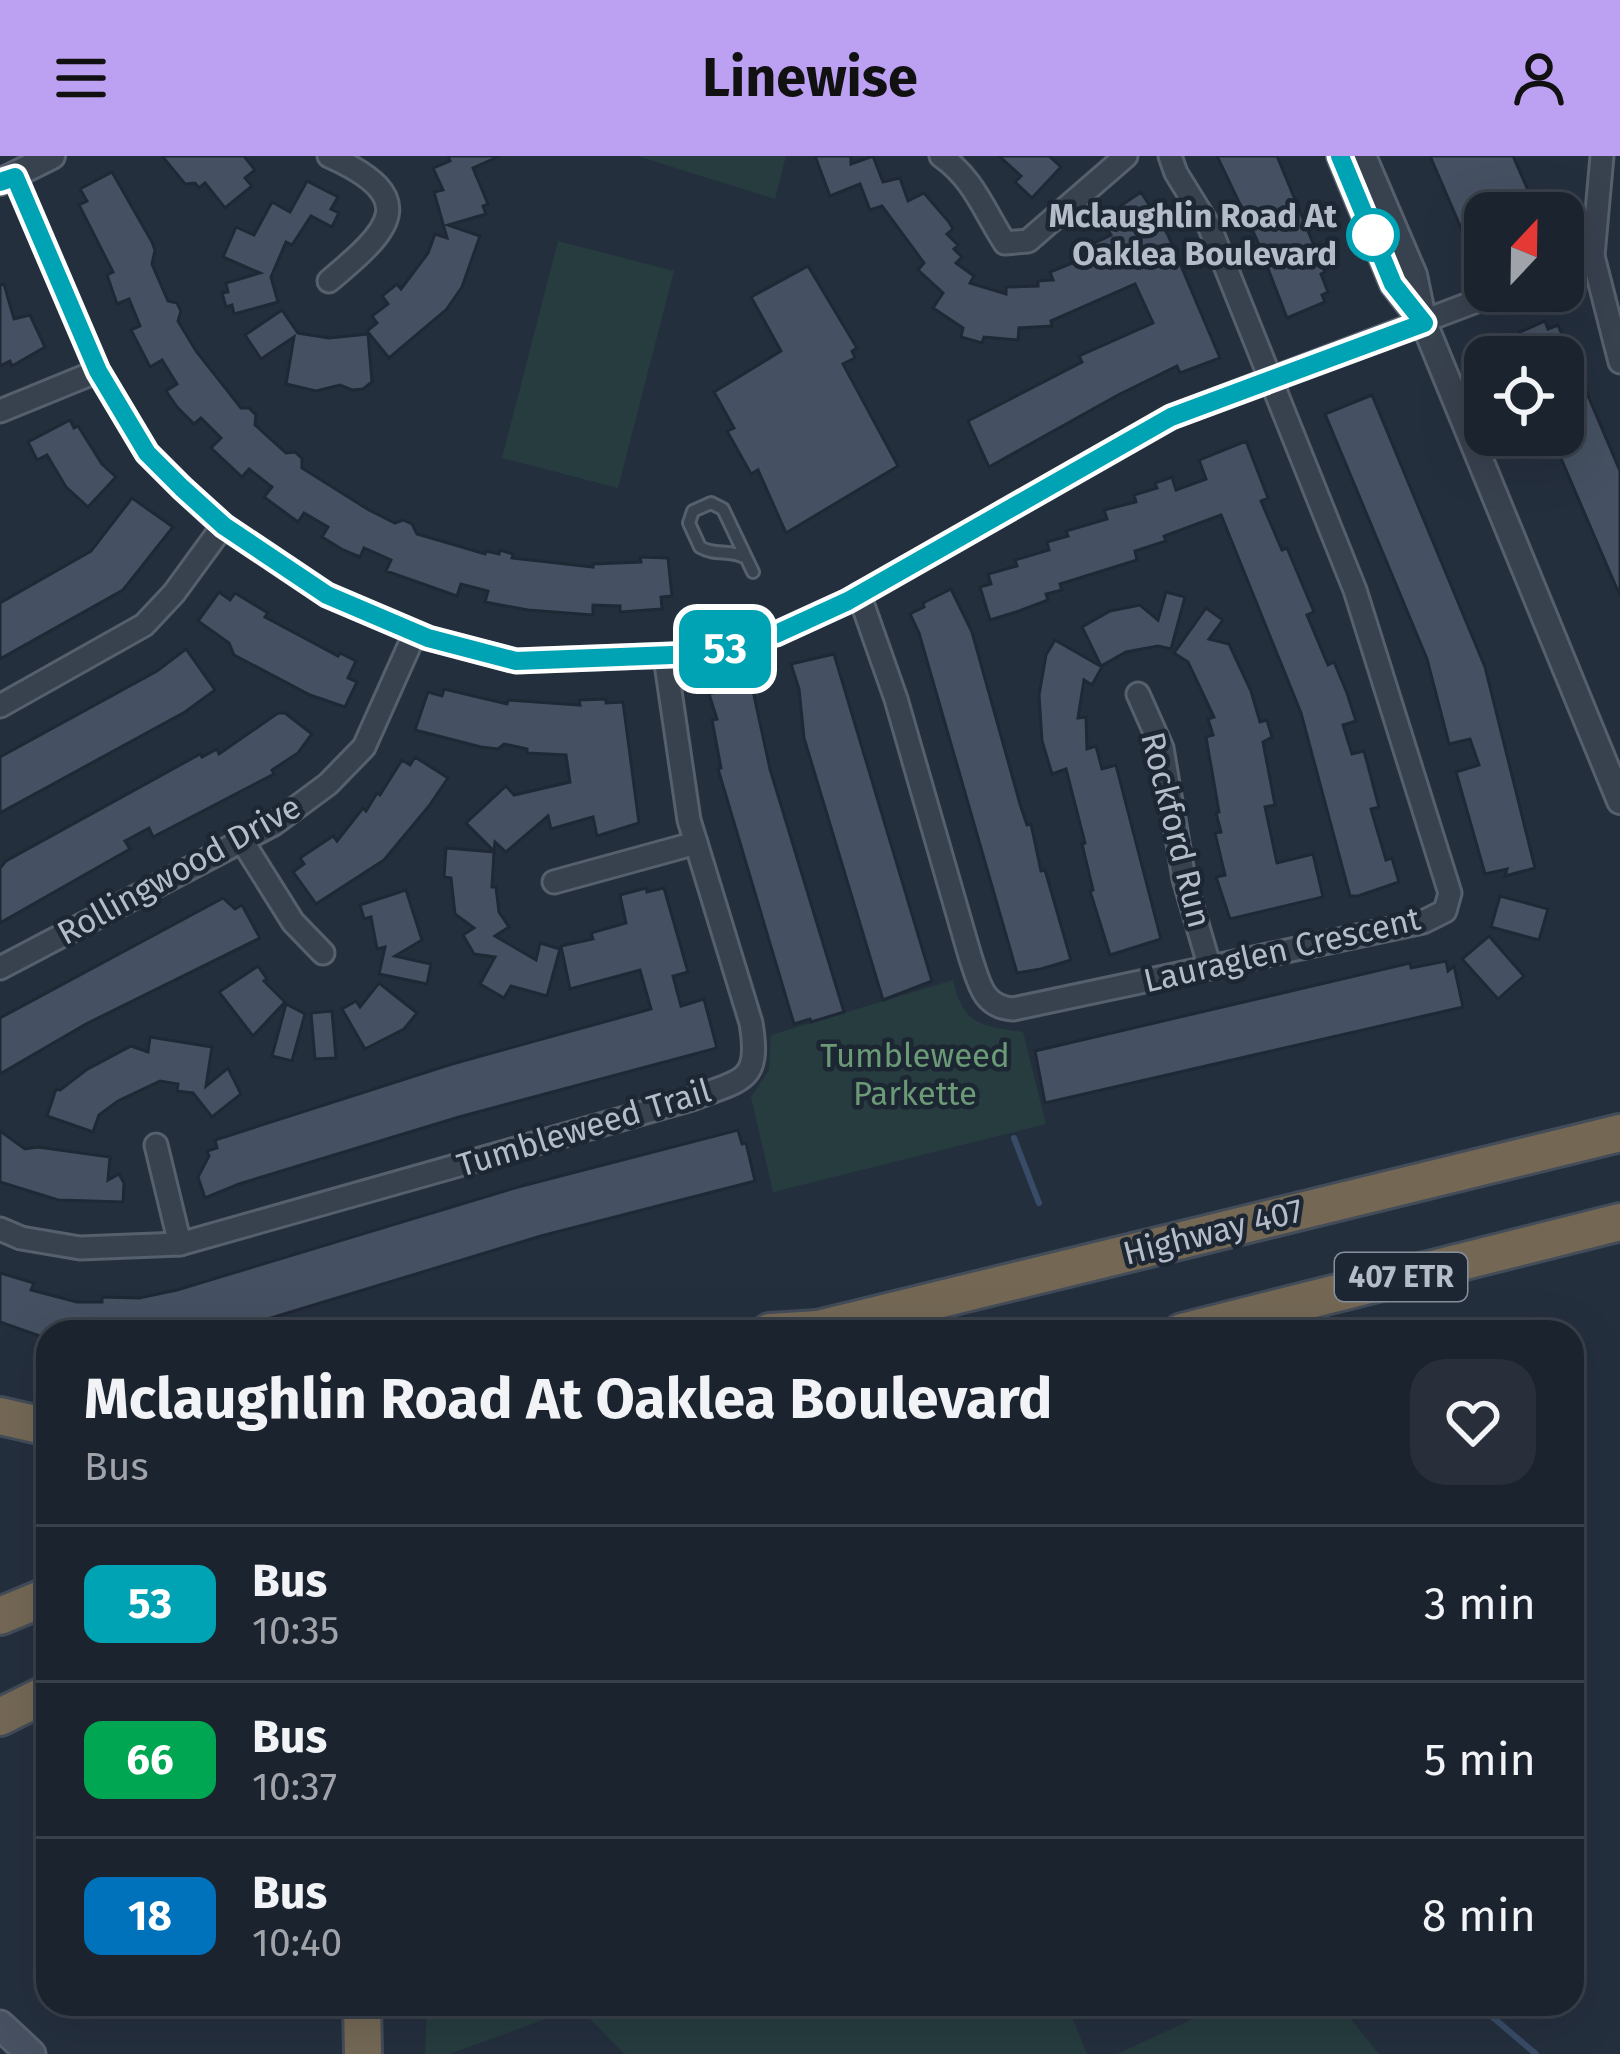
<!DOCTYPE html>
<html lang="en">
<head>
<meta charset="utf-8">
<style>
	body { margin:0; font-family:"Fira Sans",sans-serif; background:#282f3a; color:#f1f3f6; height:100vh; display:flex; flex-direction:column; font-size:45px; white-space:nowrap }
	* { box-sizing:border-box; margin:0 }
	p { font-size:39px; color:#a0a4aa }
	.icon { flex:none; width:66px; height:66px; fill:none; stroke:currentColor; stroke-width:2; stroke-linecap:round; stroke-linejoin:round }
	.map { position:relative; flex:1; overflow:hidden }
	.panel { position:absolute; left:36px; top:1164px; width:1548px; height:696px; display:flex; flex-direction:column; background:#1b232e; border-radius:36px; box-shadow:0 12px 48px #0002,0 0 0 3px #39404a }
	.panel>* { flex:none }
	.badge { padding:0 24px; border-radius:18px; font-size:42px; line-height:78px }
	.needle { width:78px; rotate:22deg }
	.buttons { position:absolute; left:1464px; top:36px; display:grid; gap:24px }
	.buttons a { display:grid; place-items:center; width:120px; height:120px; border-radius:24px; background:#1b232e; box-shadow:0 12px 48px #0002,0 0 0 3px #39404a; font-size:60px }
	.map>.badge { position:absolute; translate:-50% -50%; box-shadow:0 0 0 6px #fff }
	.round { display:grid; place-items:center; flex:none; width:126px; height:126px; border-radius:36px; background:#282f3a }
	.summary { display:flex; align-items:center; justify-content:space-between; height:204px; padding:0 48px }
	h1 { font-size:57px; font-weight:700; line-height:90px }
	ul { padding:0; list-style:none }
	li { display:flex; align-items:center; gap:36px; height:156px; padding:0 48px; border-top:3px solid #39404a }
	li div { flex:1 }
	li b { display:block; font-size:45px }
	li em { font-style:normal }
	li .badge { min-width:132px; font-weight:700; text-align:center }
	header { display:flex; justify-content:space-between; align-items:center; height:156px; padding:0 48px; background:#bca0f2; color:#111; font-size:54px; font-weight:700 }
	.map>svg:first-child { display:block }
	.green { fill:#263c3f }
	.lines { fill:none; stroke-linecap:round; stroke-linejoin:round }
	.stream { stroke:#394c67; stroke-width:6 }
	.building { fill:#455162; stroke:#1f2835; stroke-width:3 }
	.service-casing { stroke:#565f6c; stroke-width:16 }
	.minor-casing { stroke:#565f6c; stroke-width:27 }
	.tertiary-casing { stroke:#565f6c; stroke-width:30 }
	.secondary-casing { stroke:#565f6c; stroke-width:33 }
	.motorway-casing { stroke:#434c59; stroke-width:42 }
	.service { stroke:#38414e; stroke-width:10 }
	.minor { stroke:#38414e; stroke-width:21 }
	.tertiary { stroke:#38414e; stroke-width:24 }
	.secondary { stroke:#465061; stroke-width:27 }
	.motorway { stroke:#746855; stroke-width:36 }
	.line-casing { stroke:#fff; stroke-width:27 }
	.line { stroke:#00a3b4; stroke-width:18 }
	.stop-dot { fill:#fff; stroke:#00a3b4; stroke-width:6 }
	.labels { text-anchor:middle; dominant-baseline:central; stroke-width:9; stroke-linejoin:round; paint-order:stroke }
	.shield { fill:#1d2633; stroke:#878f9c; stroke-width:3 }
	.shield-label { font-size:30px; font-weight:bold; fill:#b4bcc9 }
	.stop-label { font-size:33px; font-weight:bold; fill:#b4bcc9; stroke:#1d2633; text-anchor:end }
	.street-label { font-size:33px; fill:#b4bcc9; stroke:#1d2633 }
	.park-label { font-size:33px; fill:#6b9a76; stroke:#1d2633 }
</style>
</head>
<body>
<header><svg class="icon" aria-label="menu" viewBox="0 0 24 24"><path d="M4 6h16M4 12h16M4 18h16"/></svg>Linewise<svg class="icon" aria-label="person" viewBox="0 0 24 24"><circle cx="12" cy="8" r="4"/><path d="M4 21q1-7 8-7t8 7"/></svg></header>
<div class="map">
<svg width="1620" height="1898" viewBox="0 0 1620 1898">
	<rect width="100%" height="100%" fill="#242f3e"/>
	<!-- green -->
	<g class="green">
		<path d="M637,0H786L775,43Z"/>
		<path d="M558,85L674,115L618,332L502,302Z"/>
		<path d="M953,824C963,869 981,870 1023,876L1046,968L773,1036L751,941L769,914L771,879Z"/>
		<path d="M427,1848H1067L1087,1898H625L578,1851L450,1898H425Z"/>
		<path d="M1225,1848H1339L1379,1898H1117Z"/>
	</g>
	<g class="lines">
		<!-- stream -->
		<g class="stream">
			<path d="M1014,982L1039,1047"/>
			<path d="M1477,1848L1536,1898"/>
		</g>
	</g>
	<!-- building -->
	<g class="building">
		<path d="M162,0H244L255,14L245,22L252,30L225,52L205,27L199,32L195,27L185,28Z"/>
		<path d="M448,0H500L473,12L488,48L483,50L486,58L448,69L480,80L462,131L446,154L389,202L367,175L377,167L372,160L388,148L382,140L397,128L401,133L428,97L435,78L447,82L434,36L443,34L433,12L450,5Z"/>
		<path d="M815,0H851V8L873,0L883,26L900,22L908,45L924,37L949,66L953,73L947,78L958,89L954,93L962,101L956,107L974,120L970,127L1006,138V131L1038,130V125L1053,124L1050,116L1075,106L1071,98L1111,79L1105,69L1111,66L1107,59L1141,36L1168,79L1220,202L1180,217L1177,210L1118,239L989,311L968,265L1082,206L1079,200L1153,167L1135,128L1051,165L1052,170L1019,172L1018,184L984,181L982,187L961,181L963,172L933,152L943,137L918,114L924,107L882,50L870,54L860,28L830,40Z"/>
		<path d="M999,0H1049L1061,11L1032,42L1015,26L1021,20Z"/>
		<path d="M1217,0H1277L1325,116L1321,118L1328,136L1322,139L1325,146L1287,162L1257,84Z"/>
		<path d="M1430,0H1513L1538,57H1485V87L1470,93Z"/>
		<path d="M112,16L152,86L155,94L152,108L168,145L177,147L181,155L178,165L196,195L241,252H249L256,259L255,269L286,297L295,296L302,302V312L369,354L395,367L403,364L412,368L417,378L485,398L486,395L499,398L500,394L513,398L512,402L593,411V408L641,406L640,401L668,402L672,440L661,441L662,453L620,456V450L593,449V459L528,454L485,446L488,435L461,428L457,440L386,415L391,404L364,392L360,401L343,394L322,381L328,371L304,357L298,366L264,341L272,331L249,313L242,321L211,292L221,282L201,262L194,268L177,251L166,235L177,228L162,204L150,211L131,174L140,170L129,143L117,148L107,119L113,116L79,49L87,45L80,33Z"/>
		<path d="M307,25L338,41L331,53L339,57L332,71L311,60L292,89L286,86L271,121L278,146L234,158L232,149L226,151L222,137L228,136L226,127L260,117L223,101L236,71L254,79L272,46L290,56Z"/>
		<path d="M808,110L857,192L852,195L855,202L843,208L898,310L786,377L758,314L751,318L727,275L734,272L714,236L781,195L751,141Z"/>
		<path d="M4,128L14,163L30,159L45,191L12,210L10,205L0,210V129Z"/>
		<path d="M282,154L298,177L329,182L368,178L372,226L363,233L352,234L340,229L316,235L286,228L294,181L261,203L245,179Z"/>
		<path d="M1545,165L1548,173L1558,169L1620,315V440L1551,279H1563V201H1531L1520,176Z"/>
		<path d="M1372,239L1485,511L1535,712L1505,720L1507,713L1485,718L1456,616L1479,609L1470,583L1449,588L1427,503L1325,258Z"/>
		<path d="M70,264L74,272L78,270L102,308L116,321L88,351L66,331L47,299L37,304L28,286Z"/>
		<path d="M1246,285L1268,342L1261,345L1282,394L1287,392L1314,456L1307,459L1328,509L1334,506L1347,537L1356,565L1343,569L1352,598L1364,595L1379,651L1371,653L1386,704L1392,702L1399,726L1358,740H1350L1301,557L1221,359L1164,380L1166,385L1135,395L1137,404L1060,428L1062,434L1046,438L1048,444L1016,456L990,464L980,431L991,428L988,418L1017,410L1015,404L1049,394L1047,386L1068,380L1066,375L1107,363L1104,354L1136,346L1134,339L1157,332L1155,327L1172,321L1176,334L1206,323L1199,304Z"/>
		<path d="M132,342L173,371L123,434L0,503V447L91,395Z"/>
		<path d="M951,433L972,476L1020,648L1027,669L1031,668L1041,715L1045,714L1071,804L1041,813L1017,817L919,477L910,458L924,451L923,447Z"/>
		<path d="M219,436L230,444L235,437L268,457L265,461L338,500L340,497L356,505L348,522L357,526L345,551L310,539L234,499L229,487L198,465Z"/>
		<path d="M1166,436L1185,441L1171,493L1158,490L1126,496L1101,510L1082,471L1110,455L1140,449L1158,464Z"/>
		<path d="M1206,452L1223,464L1209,483L1229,488L1251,535L1260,566L1267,564L1272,581L1263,586L1275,649L1265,651L1277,707L1313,698L1323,741L1230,763L1216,721L1225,719L1215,677L1221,676L1216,657L1219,656L1206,581L1213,579L1208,563L1214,561L1188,506L1174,497Z"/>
		<path d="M1055,484L1102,511L1092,529L1084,524L1078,562L1086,561L1087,593L1096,590L1102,613L1116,609L1161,783L1110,799L1090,735L1093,734L1082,688L1085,687L1066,613L1052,618L1042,585L1039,539L1046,499Z"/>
		<path d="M186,493L215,534L185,556L0,657V601L157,515Z"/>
		<path d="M834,498L932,825L883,844L804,582L799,533L791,508Z"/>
		<path d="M750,521L770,613L844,856L811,866L810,863L794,868L718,613L721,612L712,564L717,563L709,538L726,533L724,528Z"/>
		<path d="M444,533L507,548L508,544L580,549L579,544L606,543V547L623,546L639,667L597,680L593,661L551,673L548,660L506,696L495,686L494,695L466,667L506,630L514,639L570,626L566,599L527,597V593L504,588L498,593L481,591L415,574L428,536L442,540Z"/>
		<path d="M278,557H285L312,578L298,597L272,614L274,618L153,681L149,672L125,685L130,693L0,767V712L6,705L200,598L202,601L217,593L219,598Z"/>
		<path d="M415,601L448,622L429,650L384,704L316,748L293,716L304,708L300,702L333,680L337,685L363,652L366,655L377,637L380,639L402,604L410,609Z"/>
		<path d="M446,692L494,696L492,731H496L499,756L509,771L495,780L536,804L540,787L560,793L547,840L511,830L504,842L480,828L495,801L474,798L463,779L474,772L455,758L451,722L444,721Z"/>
		<path d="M646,732L647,736L664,732L688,816L673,820L681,850L704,843L717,892L459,961L239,1028L205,1042L198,1021L209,1000L207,995L217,992L215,984L452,908L651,853L640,814L570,833L561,790L593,783L591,777L626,767L620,739Z"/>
		<path d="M406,734L422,784L395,800L431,808L427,828L379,818L385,791L377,793L371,761L364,763L360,749Z"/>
		<path d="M1500,740L1548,753L1539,784L1491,771Z"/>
		<path d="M223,742L235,753L242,749L260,782L86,868L0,918V862Z"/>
		<path d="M1489,780L1524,820L1498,843L1462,803Z"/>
		<path d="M1446,805L1448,815L1454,810L1463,851L1045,947L1035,895L1410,807L1411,812Z"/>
		<path d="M258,810L267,823L264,825L285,846L253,880L219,836Z"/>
		<path d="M379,827L417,857L404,873L365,893L342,853L356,845L360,851Z"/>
		<path d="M286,848L305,858L292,905L272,900Z"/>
		<path d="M332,855L336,902L315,903L311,857Z"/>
		<path d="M150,881L212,891L206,930L228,912L241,938L212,961L193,937L177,935L178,928L160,925L118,945L99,959L93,976L47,960L56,933L60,934L86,914L131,890L148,896Z"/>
		<path d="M738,974L742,988L746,987L755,1025L541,1080L225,1176H48V1183L0,1166V1117L34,1127L31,1134L77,1146H102V1141L139,1142L177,1134L518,1031Z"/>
		<path d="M0,975L25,993L38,991L110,1001L108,1024L119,1018L124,1027L123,1046L58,1044L0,1026Z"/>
	</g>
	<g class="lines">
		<!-- service casing -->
		<g class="service-casing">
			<path id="service" d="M744,401C729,393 715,400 700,391L689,367L693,355L711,347L723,353L753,416"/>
		</g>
		<!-- minor casing -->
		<g class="minor-casing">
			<g id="minor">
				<path d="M941,0C974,23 984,55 1005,87L1028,85L1126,0"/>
				<path d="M1602,0L1593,100L1620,206"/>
				<path d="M15,21L98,215L147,297L182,332L223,370L327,439L428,482L516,505L698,498L776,478L848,445L1171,261L1503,135"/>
				<path d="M1563,110L1593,100"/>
				<path d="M329,125C390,74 423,42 329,0"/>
				<path d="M0,255L98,215"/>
				<path d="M859,438L896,543L970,800C979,826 982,851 1013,853L1423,766L1445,755L1450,737L1355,434L1210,72L1176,17L1170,0"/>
				<path d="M1138,538L1162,592L1184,723L1210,812"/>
				<path d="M0,550L144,469L174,437L223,370"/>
				<path d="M241,683L293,766L323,797"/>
				<path d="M554,726L696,687"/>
				<path d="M0,812L274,668L328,628L364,591L415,477"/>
				<path d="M156,989L180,1088"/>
				<path d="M0,1073L21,1082L80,1092L180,1088L692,943C742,923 761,927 751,867L689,664L665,501"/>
			</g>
		</g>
		<!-- tertiary casing -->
		<g class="tertiary-casing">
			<g id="tertiary">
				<path d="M1340,0L1393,128L1418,160"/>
				<path d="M1363,0L1414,119L1424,167L1620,645"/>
				<path d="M0,26L52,0"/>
			</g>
		</g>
		<!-- secondary casing -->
		<g class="secondary-casing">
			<path id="secondary" d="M0,1869L31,1898"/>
		</g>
		<!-- motorway casing -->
		<g class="motorway-casing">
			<g id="motorway">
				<path d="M770,1176L818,1173"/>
				<path d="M806,1176L1620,977"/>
				<path d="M1182,1176L1620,1066"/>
				<path d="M0,1260L48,1271"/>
				<path d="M0,1460L48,1440"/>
				<path d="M0,1561L48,1537"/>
				<path d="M362,1848L363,1898"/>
			</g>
		</g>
		<!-- service -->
		<use href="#service" class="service"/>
		<!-- minor -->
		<use href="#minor" class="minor"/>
		<!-- tertiary -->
		<use href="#tertiary" class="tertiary"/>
		<!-- secondary -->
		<use href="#secondary" class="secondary"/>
		<!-- motorway -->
		<use href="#motorway" class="motorway"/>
	</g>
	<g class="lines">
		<!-- line casing -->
		<g class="line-casing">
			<path id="line" d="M0,26L15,21L98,215L147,297L182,332L224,370L327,439L428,482L516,505L698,498L776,478L848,445L1171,261L1424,167L1393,128L1340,0"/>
		</g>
		<!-- line -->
		<use href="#line" class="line"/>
	</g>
	<!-- markers -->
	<circle class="stop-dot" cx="1373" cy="79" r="24"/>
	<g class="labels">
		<!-- shield labels -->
		<rect class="shield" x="1335" y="1097" width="132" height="48" rx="9"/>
		<g class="shield-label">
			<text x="1401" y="1121">407 ETR</text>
		</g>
		<!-- stop labels -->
		<g class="stop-label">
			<text x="1337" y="60">Mclaughlin Road At<tspan x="1337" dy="38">Oaklea Boulevard</tspan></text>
		</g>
		<!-- street labels -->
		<g class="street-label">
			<text transform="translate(1176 674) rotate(76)">Rockford Run</text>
			<text transform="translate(179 714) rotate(-29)">Rollingwood Drive</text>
			<text transform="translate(1282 794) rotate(-13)">Lauraglen Crescent</text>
			<text transform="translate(584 972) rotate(-17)">Tumbleweed Trail</text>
			<text transform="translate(1213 1076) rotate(-14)">Highway 407</text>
		</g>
		<!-- park labels -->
		<g class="park-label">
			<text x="915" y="900">Tumbleweed<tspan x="915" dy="38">Parkette</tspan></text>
		</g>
	</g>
</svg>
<div class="buttons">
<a><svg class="needle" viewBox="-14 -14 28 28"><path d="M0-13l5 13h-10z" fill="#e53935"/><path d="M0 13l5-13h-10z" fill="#a0a4aa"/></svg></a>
<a><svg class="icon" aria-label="locate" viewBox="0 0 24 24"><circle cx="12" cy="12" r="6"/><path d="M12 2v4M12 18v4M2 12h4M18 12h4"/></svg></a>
</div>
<b class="badge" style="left:725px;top:493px;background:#00a3b4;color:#fff">53</b>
<section class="panel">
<div class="summary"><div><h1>Mclaughlin Road At Oaklea Boulevard</h1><p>Bus</p></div><a class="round"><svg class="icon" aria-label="heart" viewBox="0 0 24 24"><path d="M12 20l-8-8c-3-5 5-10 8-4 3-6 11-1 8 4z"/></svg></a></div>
<ul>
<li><span class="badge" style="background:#00a3b4;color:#fff">53</span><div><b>Bus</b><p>10:35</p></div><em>3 min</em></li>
<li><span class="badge" style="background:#00a651;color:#fff">66</span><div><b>Bus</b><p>10:37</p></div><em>5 min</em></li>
<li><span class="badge" style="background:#0072bc;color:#fff">18</span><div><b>Bus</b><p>10:40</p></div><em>8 min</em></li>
</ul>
</section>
</div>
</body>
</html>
